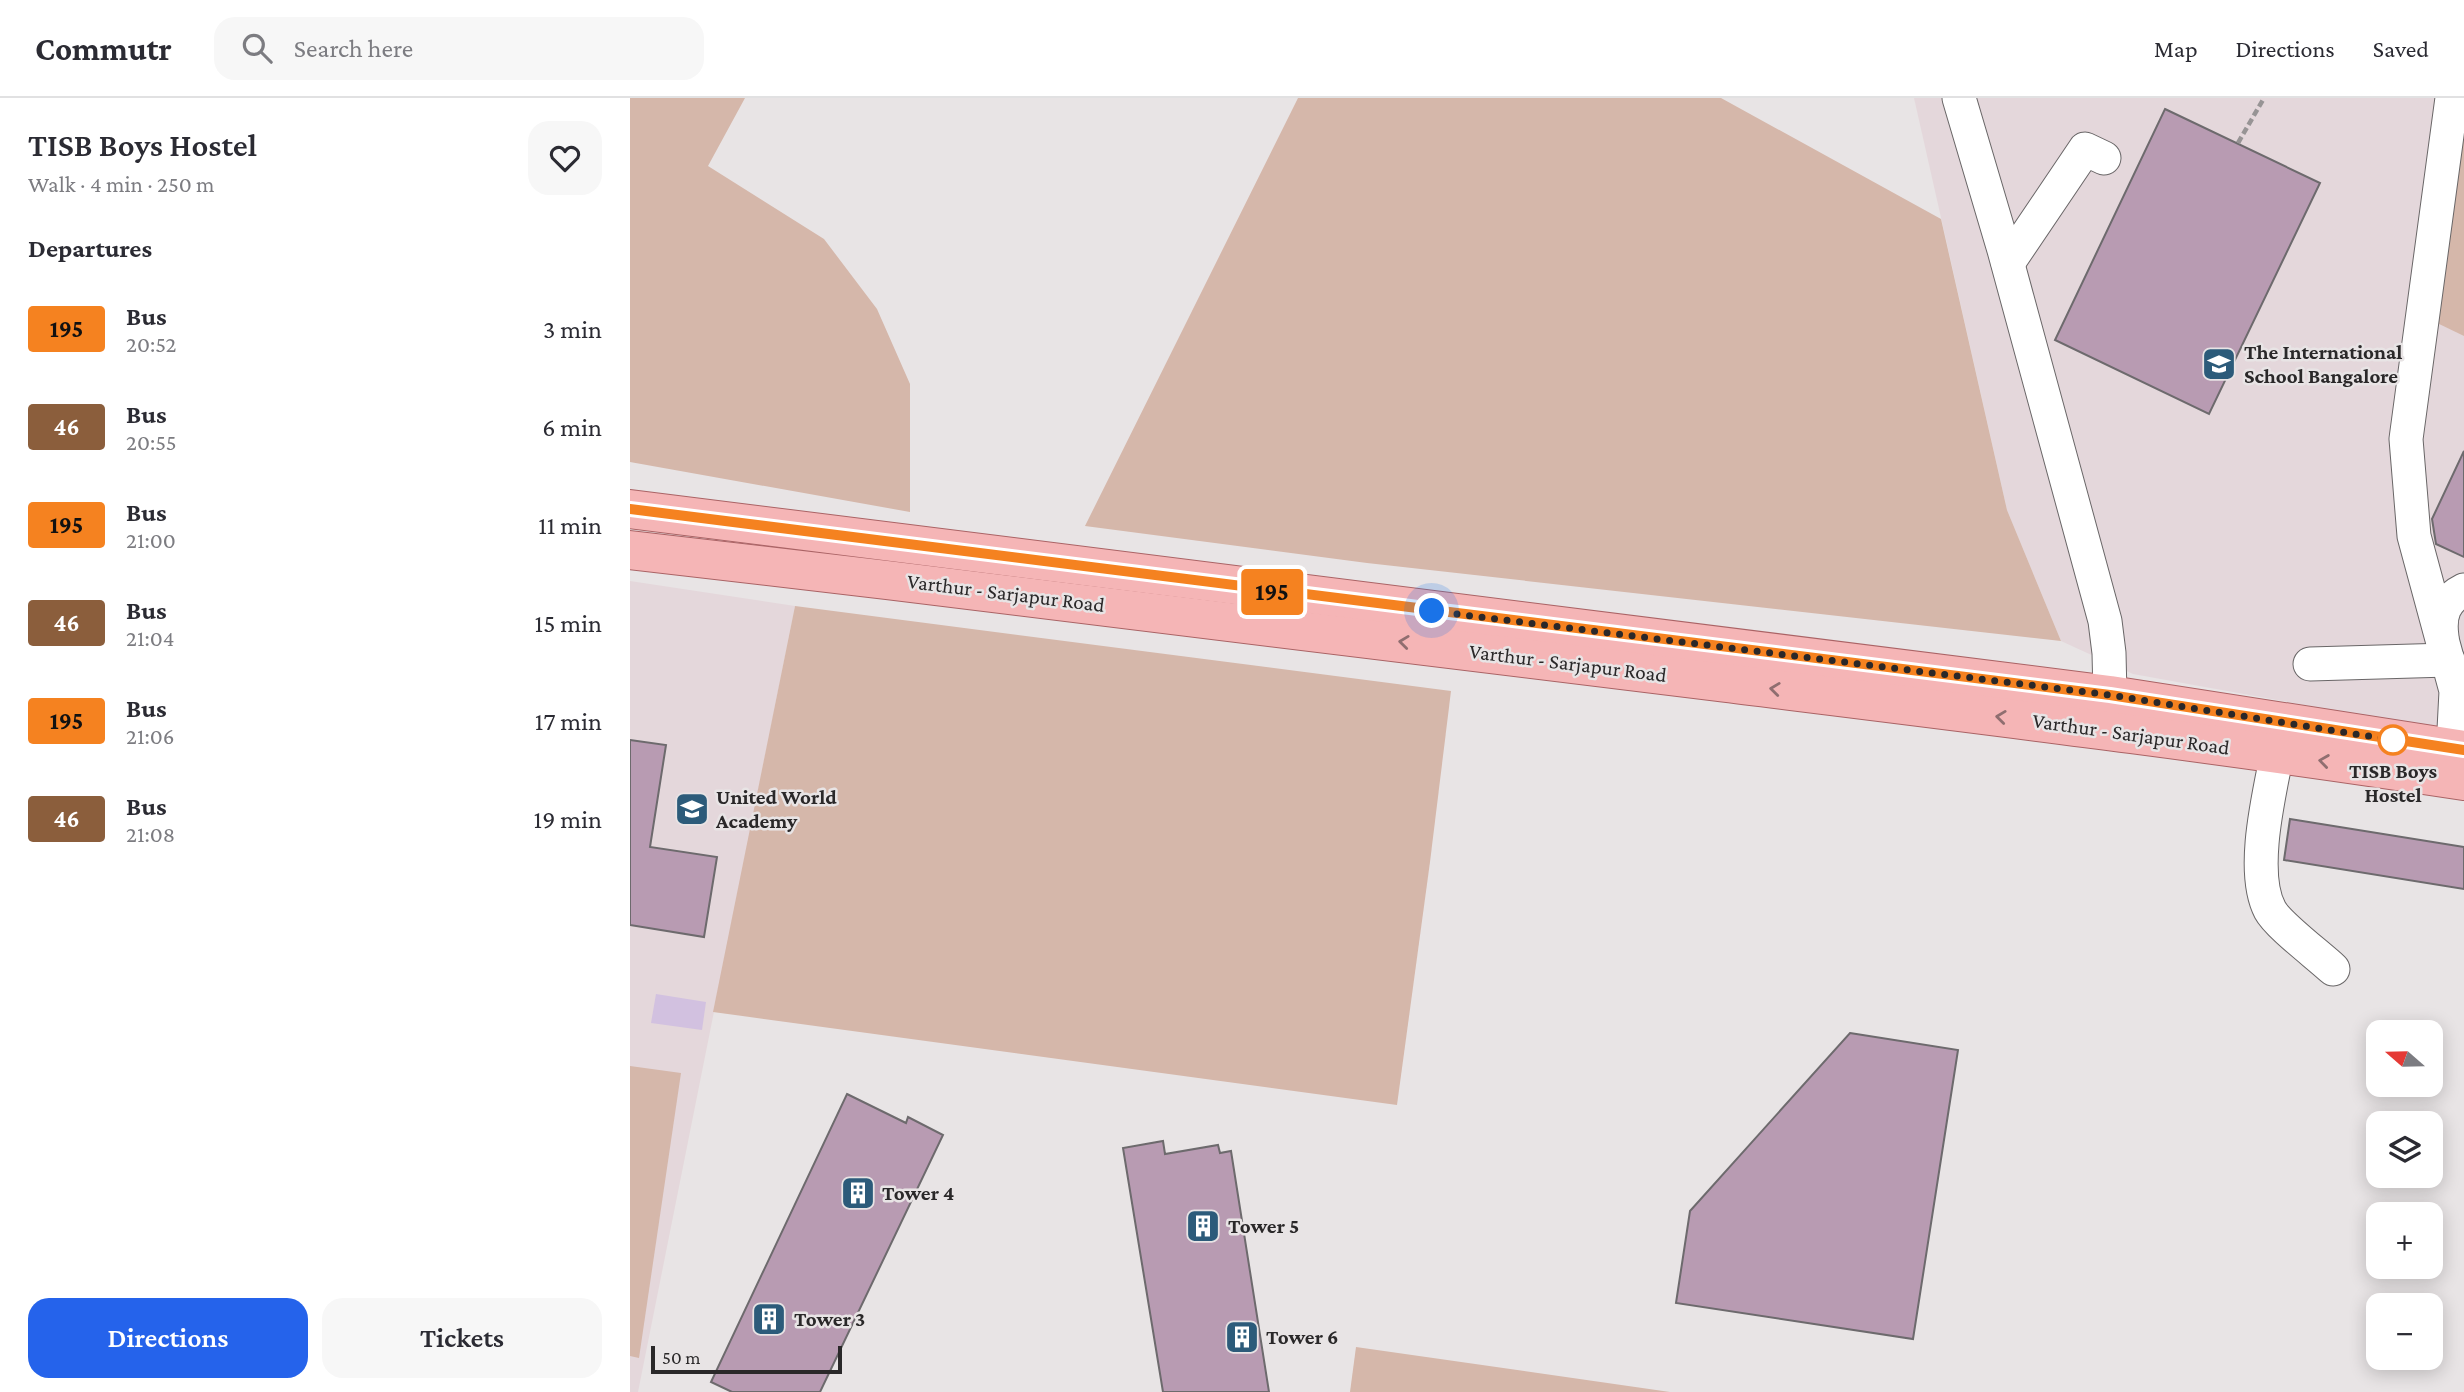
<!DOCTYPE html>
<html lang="en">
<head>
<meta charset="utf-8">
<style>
	body { margin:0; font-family:"Crimson Pro",serif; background:#f7f7f7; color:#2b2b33; height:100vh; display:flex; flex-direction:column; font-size:26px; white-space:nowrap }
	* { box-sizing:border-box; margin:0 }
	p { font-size:23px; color:#7c7c81 }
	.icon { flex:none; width:38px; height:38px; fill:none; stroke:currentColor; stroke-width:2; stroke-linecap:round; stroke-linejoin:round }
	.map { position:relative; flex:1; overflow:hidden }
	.panel { display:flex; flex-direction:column; background:#fff; width:630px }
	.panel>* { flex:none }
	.badge { padding:0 14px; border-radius:5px; font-size:24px; line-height:46px }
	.needle { width:46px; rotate:290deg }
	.tools { position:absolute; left:1736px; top:922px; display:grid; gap:14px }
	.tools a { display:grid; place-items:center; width:77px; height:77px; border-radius:14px; background:#fff; box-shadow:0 4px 18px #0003; font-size:35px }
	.scale { position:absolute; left:21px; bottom:18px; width:191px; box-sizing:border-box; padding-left:7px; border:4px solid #2a2829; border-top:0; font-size:19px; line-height:24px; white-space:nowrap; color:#2a2829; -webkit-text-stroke:5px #e8e4e5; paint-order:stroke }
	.you { position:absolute; width:35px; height:35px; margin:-18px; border:5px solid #fff; border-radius:50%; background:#1a73e8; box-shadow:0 0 0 10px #1a73e833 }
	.map>.badge { position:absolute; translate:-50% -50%; box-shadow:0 0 0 4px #fff }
	h2 { padding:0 28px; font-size:26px; line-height:63px }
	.round { display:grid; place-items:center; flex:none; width:74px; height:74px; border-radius:21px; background:#f7f7f7 }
	.summary { display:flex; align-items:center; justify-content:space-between; height:119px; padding:0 28px }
	h1 { font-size:33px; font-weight:600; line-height:52px }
	.cta { display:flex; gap:14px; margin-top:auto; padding:14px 28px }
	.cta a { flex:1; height:80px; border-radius:21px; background:#2563eb; color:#fff; font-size:28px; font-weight:600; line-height:80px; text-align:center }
	.cta a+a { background:#f7f7f7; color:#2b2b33 }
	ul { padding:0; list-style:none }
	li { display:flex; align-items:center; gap:21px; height:98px; padding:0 28px }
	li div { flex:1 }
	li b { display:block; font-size:26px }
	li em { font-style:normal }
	li .badge { min-width:77px; font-weight:700; text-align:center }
	header { display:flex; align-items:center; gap:42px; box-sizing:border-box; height:98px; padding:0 35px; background:#fff; border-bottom:2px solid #e1e1e2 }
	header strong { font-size:33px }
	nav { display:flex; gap:38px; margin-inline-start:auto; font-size:24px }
	.search { width:490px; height:63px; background:#f7f7f7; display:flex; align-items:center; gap:18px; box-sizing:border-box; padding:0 24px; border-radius:21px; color:#7c7c81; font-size:26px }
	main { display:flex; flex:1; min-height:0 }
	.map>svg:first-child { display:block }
	.built { fill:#e4d7db }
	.green { fill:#d5b7aa }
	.water { fill:#d2c1e0 }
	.building { fill:#b89bb2; stroke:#6d6a6d; stroke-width:2 }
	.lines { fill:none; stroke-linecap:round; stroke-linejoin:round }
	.minor-casing { stroke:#696667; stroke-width:35 }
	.major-casing { stroke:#aa6365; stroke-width:40 }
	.path { stroke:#979495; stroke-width:4.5; stroke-dasharray:7 3.5; stroke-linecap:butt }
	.minor { stroke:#fff; stroke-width:33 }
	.major { stroke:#f5b5b6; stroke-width:38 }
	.oneway { stroke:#906e70 }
	.line-casing { stroke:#fff; stroke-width:16 }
	.line { stroke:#f58220; stroke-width:10 }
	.walk { stroke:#2a2829; stroke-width:7; stroke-dasharray:0 12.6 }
	.stop-dot { fill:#fff; stroke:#f58220; stroke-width:3.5 }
	.labels { text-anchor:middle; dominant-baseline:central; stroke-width:5; stroke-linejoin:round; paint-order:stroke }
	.poi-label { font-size:21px; font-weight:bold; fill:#2a2829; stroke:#e8e4e5; text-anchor:start }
	.street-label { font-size:21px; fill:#2a2829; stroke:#e8e4e5 }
	.stop-label { font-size:21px; font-weight:bold; fill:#2a2829; stroke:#e8e4e5 }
</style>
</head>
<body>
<header>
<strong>Commutr</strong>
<div class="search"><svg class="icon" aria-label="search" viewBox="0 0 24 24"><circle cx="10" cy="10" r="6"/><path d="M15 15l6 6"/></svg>Search here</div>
<nav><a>Map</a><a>Directions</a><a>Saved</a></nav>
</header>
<main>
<section class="panel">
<div class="summary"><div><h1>TISB Boys Hostel</h1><p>Walk · 4 min · 250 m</p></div><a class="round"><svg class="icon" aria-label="heart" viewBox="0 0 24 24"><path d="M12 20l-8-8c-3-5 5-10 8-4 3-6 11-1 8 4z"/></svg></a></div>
<h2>Departures</h2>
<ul>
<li><span class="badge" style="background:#f58220;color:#111">195</span><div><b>Bus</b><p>20:52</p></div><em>3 min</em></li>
<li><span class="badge" style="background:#8b5e3c;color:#fff">46</span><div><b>Bus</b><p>20:55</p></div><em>6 min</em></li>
<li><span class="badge" style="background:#f58220;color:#111">195</span><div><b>Bus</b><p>21:00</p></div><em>11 min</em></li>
<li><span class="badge" style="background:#8b5e3c;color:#fff">46</span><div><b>Bus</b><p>21:04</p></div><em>15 min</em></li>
<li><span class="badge" style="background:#f58220;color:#111">195</span><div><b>Bus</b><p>21:06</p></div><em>17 min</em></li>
<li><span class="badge" style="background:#8b5e3c;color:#fff">46</span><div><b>Bus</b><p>21:08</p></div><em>19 min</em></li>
</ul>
<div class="cta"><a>Directions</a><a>Tickets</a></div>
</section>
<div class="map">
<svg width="1834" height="1294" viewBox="0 0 1834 1294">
	<rect width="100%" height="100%" fill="#e8e4e5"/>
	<!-- built -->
	<g class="built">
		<path d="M1284,0H1834V636L1503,576L1431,543L1377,412Z"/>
		<path d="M0,483L165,508L8,1294H0Z"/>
	</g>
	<!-- green -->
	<g class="green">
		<path d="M0,0H115L78,68L194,141L247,211L280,286V414L0,364Z"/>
		<path d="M668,0H1091L1311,121L1377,412L1431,543L737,465L455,428Z"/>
		<path d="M1834,15V238L1805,224Z"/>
		<path d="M165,508L821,593L800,764L767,1007L83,914Z"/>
		<path d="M0,968L51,975L9,1260L0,1258Z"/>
		<path d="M726,1249L1040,1294H720Z"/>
	</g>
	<!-- water -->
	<path class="water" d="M26,896L76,904L72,932L21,925Z"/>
	<!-- building -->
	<g class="building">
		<path d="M1535,11L1690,85L1579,316L1425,242Z"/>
		<path d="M1834,353V459L1806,446L1802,421Z"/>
		<path d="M0,642L36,647L20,749L87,759L74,839L0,827Z"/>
		<path d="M1660,721L1834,749V791L1654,762Z"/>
		<path d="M1220,935L1328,952L1283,1241L1046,1205L1060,1113Z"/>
		<path d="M217,996L276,1025L278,1019L313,1037L190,1294H102L81,1284Z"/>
		<path d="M533,1043L535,1056L588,1047L590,1055L601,1053L639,1294H533L493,1050Z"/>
	</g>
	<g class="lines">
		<!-- minor casing -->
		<g class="minor-casing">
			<g id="minor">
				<path d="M1329,0L1374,152L1475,523L1479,555L1480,597"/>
				<path d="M1378,165L1455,51L1474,60"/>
				<path d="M1812,539C1809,517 1814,502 1834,492"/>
				<path d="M1680,566L1818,562"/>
				<path d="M1647,656C1639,697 1620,774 1640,812C1648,827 1688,857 1703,871"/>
				<path d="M1818,674L1823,651L1826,593L1784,438L1776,341L1822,0"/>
			</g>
		</g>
		<!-- major casing -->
		<g class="major-casing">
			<g id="major">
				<path d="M0,411L1480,597L1834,652"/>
				<path d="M0,452C363,494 726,538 1088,584C1337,615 1586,645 1834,683"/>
			</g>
		</g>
		<!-- path -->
		<path class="path" d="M1608,45L1634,0"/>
		<!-- minor -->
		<use href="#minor" class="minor"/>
		<!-- major -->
		<use href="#major" class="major"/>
	</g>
	<!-- one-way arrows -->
	<defs><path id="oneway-chevron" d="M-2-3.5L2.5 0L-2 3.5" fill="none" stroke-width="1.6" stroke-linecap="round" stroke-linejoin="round" transform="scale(1.75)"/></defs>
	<g class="oneway">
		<use href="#oneway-chevron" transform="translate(774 544) rotate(-173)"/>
		<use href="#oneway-chevron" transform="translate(1145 591) rotate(-173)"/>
		<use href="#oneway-chevron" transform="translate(1371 619) rotate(-173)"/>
		<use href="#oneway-chevron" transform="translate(1694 663) rotate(-172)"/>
	</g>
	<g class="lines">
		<!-- line casing -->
		<g class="line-casing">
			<path id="line" d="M0,411L1480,597L1834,652"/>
		</g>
		<!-- line -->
		<use href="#line" class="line"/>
		<!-- walk -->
		<path class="walk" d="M802,513L1480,597L1763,642"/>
	</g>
	<!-- icons -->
	<defs>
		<g id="school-square" transform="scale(1.75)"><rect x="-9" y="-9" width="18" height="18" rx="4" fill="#2c5b7a" stroke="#e8e4e5"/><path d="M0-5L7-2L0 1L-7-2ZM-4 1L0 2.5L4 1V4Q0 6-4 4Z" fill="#fff"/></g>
		<g id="building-square" transform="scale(1.75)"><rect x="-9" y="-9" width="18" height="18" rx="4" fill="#2c5b7a" stroke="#e8e4e5"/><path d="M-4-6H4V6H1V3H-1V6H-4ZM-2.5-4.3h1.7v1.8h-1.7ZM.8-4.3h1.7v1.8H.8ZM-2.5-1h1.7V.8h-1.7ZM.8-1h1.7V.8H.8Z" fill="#fff"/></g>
	</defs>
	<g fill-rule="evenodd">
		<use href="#school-square" x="1589" y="266"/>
		<use href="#school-square" x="62" y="711"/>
		<use href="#building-square" x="228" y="1095"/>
		<use href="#building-square" x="573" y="1128"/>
		<use href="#building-square" x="139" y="1221"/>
		<use href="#building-square" x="612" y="1239"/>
	</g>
	<!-- markers -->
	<circle class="stop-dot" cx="1763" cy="642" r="14"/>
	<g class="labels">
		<!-- poi labels -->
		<g class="poi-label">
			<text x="1614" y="254">The International<tspan x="1614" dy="24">School Bangalore</tspan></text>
			<text x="86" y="699">United World<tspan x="86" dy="24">Academy</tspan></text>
			<text x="252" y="1095">Tower 4</text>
			<text x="598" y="1128">Tower 5</text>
			<text x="164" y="1221">Tower 3</text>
			<text x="636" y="1239">Tower 6</text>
		</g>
		<!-- street labels -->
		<g class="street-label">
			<text transform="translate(376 495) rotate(7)">Varthur - Sarjapur Road</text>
			<text transform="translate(938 565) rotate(7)">Varthur - Sarjapur Road</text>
			<text transform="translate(1501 636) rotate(8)">Varthur - Sarjapur Road</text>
		</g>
		<!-- stop labels -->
		<g class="stop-label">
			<text x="1763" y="673">TISB Boys<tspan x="1763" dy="24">Hostel</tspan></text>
		</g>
	</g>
</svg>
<div class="tools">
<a><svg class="needle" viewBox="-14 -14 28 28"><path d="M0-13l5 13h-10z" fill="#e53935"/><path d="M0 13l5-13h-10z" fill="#7c7c81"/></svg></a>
<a><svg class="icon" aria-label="layers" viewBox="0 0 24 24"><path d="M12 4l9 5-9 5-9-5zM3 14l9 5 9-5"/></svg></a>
<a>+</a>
<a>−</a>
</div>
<div class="scale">50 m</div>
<div class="you" style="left:802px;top:513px"></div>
<b class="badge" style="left:642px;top:494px;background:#f58220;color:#111">195</b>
</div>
</main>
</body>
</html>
